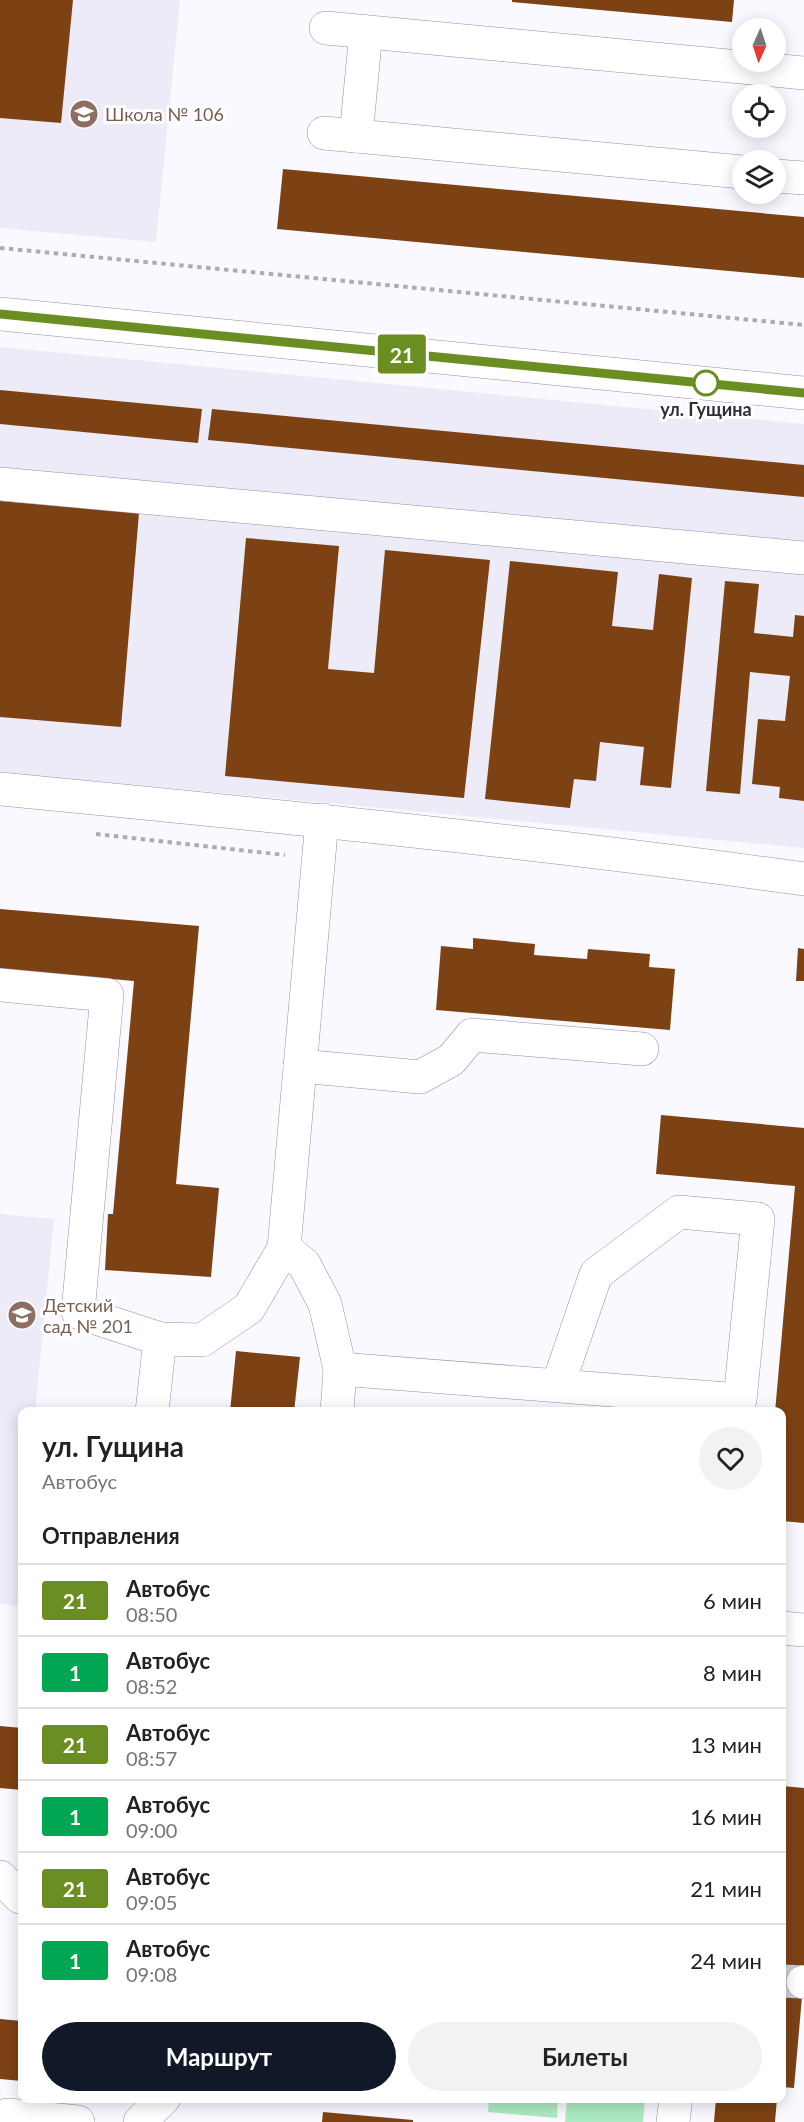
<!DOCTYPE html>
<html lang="ru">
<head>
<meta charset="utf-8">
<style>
	body { margin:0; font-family:Lato,sans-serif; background:#f2f2f2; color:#222; height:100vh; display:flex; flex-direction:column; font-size:22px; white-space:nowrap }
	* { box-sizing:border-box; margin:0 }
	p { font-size:20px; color:#767676 }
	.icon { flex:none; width:33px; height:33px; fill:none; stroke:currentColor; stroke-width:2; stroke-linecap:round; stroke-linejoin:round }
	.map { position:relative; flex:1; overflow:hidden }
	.side { position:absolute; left:18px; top:1407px; width:768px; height:696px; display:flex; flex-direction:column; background:#fff; border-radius:12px; box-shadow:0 3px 15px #0003 }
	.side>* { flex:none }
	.badge { padding:0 12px; border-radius:4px; font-size:21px; line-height:39px }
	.needle { width:39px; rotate:183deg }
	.controls { position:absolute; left:732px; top:18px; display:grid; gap:12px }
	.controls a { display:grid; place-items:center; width:54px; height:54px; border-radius:50%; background:#fff; box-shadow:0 3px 15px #0003; font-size:30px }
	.map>.badge { position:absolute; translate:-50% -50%; box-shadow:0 0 0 3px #fff }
	h2 { padding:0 24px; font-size:22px; line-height:54px }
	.round { display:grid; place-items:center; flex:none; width:63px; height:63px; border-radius:32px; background:#f2f2f2 }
	.overview { display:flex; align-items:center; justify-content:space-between; height:102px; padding:0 24px }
	h1 { font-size:28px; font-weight:700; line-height:45px }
	.action { display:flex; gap:12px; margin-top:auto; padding:12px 24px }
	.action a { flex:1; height:69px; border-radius:36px; background:#111827; color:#fff; font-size:24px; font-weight:700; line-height:69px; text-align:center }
	.action a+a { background:#f2f2f2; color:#222 }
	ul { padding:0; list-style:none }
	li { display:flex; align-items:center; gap:18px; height:72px; padding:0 24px; border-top:2px solid #e0e0e0 }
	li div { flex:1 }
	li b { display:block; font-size:22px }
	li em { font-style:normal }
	li .badge { min-width:66px; font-weight:700; text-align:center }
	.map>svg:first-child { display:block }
	.built { fill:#edebf8 }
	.green { fill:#acebc1 }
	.building { fill:#7c4214 }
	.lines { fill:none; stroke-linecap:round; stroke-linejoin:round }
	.minor-tunnel { stroke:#d1d0d7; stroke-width:33; stroke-dasharray:33 16; stroke-linecap:butt }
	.minor-casing { stroke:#9390a8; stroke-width:34 }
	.path { stroke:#adacb4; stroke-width:4; stroke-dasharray:4.5 4.5; stroke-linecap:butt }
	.minor { stroke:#fff; stroke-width:33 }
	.line-casing { stroke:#fff; stroke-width:14 }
	.line { stroke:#6b8e23; stroke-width:9 }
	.stop-dot { fill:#fff; stroke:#6b8e23; stroke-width:3 }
	.labels { text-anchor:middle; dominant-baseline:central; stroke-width:6; stroke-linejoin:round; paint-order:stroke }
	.education-label { font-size:18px; fill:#785e54; stroke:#fff; text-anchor:start }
	.stop-label { font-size:18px; font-weight:bold; fill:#2f2e38; stroke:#fff }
</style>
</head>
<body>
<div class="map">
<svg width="804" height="2122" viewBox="0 0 804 2122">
	<rect width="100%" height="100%" fill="#faf9ff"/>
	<!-- built -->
	<g class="built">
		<path d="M0,0H180L156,242L0,228Z"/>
		<path d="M0,347L804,424V848L0,772Z"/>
		<path d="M0,1214L54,1219L35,1411L22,1412V1548L17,1606L0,1604Z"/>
	</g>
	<!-- green -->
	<g class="green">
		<path d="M489,2099H558L557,2118L488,2112Z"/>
		<path d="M567,2099H645L643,2122H565Z"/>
	</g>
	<!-- building -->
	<g class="building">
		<path d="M0,0H73L61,123L0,118Z"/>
		<path d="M512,0H734L732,22L512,2Z"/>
		<path d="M283,169L804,217V278L277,229Z"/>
		<path d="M0,390L202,409L198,443L0,424Z"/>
		<path d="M212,409L804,465V497L208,440Z"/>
		<path d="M0,501L139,513L121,727L0,717Z"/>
		<path d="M246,538L339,546L328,669L374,673L385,550L490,560L464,798L225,776Z"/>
		<path d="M510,561L618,572L612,626L653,630L659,574L692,578L671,788L640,785L644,747L600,742L596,781L574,779L570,808L485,799Z"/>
		<path d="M725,581L759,584L754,633L793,637L795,615L804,616V801L779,798L780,787L752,784L758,719L785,721L790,676L750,672L740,794L706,791Z"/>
		<path d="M0,909L199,926L176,1184L219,1188L211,1277L105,1270L108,1214H113L134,981L0,969Z"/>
		<path d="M473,938L535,944L534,955L587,959L588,949L650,954L649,967L675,969L670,1030L436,1010L441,946L473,949Z"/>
		<path d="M798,948L804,949V981H796Z"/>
		<path d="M661,1115L804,1128V1523L782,1521V1412H775L795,1186L656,1174Z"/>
		<path d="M236,1351L300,1357L294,1412H230Z"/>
		<path d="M0,1726L22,1728V1790L0,1788Z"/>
		<path d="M782,1786L804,1788V1974L794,2088L782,2087Z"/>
		<path d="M0,2019L22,2021V2081L0,2079Z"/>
		<path d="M716,2098H777L775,2122H714Z"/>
		<path d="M323,2112L413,2120V2122H322Z"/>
	</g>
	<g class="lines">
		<!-- minor-tunnel -->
		<path class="minor-tunnel" d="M782,1981L803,1982"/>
		<!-- minor casing -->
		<g class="minor-casing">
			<g id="minor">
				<path d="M326,28L804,73"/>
				<path d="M324,133L742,172"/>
				<path d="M356,136L366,32"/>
				<path d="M776,176L804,178"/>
				<path d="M0,314L804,393"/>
				<path d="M0,484L804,558"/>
				<path d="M0,789C269,815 537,842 804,879"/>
				<path d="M0,985L107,995L78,1312L160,1339L152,1412"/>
				<path d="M300,1066L420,1077L451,1060L472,1035L642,1049"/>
				<path d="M284,1248L304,1264L325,1304L340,1369"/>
				<path d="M160,1339L202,1340L249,1308L284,1248L322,820"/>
				<path d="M337,1412L340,1369L740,1400L758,1219L679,1212L596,1274L558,1385"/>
				<path d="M782,1628L804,1630"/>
				<path d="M0,1877L20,1897"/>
				<path d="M803,1982H804"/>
				<path d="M7,2122V2115L78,2122"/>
				<path d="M140,2122L164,2098"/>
				<path d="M673,2122L676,2098"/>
			</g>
		</g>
		<!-- path -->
		<g class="path">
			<path d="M0,248L804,325"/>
			<path d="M96,834L285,855"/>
		</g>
		<!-- minor -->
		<use href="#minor" class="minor"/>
	</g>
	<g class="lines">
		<!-- line casing -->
		<g class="line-casing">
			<path id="line" d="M0,314L804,393"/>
		</g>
		<!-- line -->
		<use href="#line" class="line"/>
	</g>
	<!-- icons -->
	<defs>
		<g id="school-disc" transform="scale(1.5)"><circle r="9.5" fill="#8d6e63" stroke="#fff"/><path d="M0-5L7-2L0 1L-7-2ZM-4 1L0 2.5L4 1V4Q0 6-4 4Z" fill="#fff"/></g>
	</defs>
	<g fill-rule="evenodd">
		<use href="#school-disc" x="84" y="114"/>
		<use href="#school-disc" x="22" y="1315"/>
	</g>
	<!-- markers -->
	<circle class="stop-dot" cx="706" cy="383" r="12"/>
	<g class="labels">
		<!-- education labels -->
		<g class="education-label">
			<text x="105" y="114">Школа № 106</text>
			<text x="43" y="1305">Детский<tspan x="43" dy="21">сад № 201</tspan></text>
		</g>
		<!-- stop labels -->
		<g class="stop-label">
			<text x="706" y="409">ул. Гущина</text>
		</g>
	</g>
</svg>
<div class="controls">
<a><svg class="needle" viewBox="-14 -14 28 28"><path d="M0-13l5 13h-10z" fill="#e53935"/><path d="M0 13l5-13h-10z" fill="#767676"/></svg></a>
<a><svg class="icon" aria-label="locate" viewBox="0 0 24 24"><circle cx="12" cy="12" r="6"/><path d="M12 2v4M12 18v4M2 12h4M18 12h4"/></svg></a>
<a><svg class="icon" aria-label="layers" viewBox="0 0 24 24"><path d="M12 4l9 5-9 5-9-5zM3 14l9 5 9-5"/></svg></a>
</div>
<b class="badge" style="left:402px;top:354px;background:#6b8e23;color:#fff">21</b>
<section class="side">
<div class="overview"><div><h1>ул. Гущина</h1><p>Автобус</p></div><a class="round"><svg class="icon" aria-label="heart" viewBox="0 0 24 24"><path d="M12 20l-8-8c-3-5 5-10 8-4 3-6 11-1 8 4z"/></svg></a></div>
<h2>Отправления</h2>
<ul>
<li><span class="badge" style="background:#6b8e23;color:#fff">21</span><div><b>Автобус</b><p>08:50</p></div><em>6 мин</em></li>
<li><span class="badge" style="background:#00a651;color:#fff">1</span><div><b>Автобус</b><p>08:52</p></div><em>8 мин</em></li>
<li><span class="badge" style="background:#6b8e23;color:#fff">21</span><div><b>Автобус</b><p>08:57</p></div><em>13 мин</em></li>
<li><span class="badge" style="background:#00a651;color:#fff">1</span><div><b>Автобус</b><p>09:00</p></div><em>16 мин</em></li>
<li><span class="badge" style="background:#6b8e23;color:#fff">21</span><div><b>Автобус</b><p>09:05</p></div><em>21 мин</em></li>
<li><span class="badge" style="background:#00a651;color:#fff">1</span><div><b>Автобус</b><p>09:08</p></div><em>24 мин</em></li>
</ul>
<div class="action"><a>Маршрут</a><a>Билеты</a></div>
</section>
</div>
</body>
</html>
